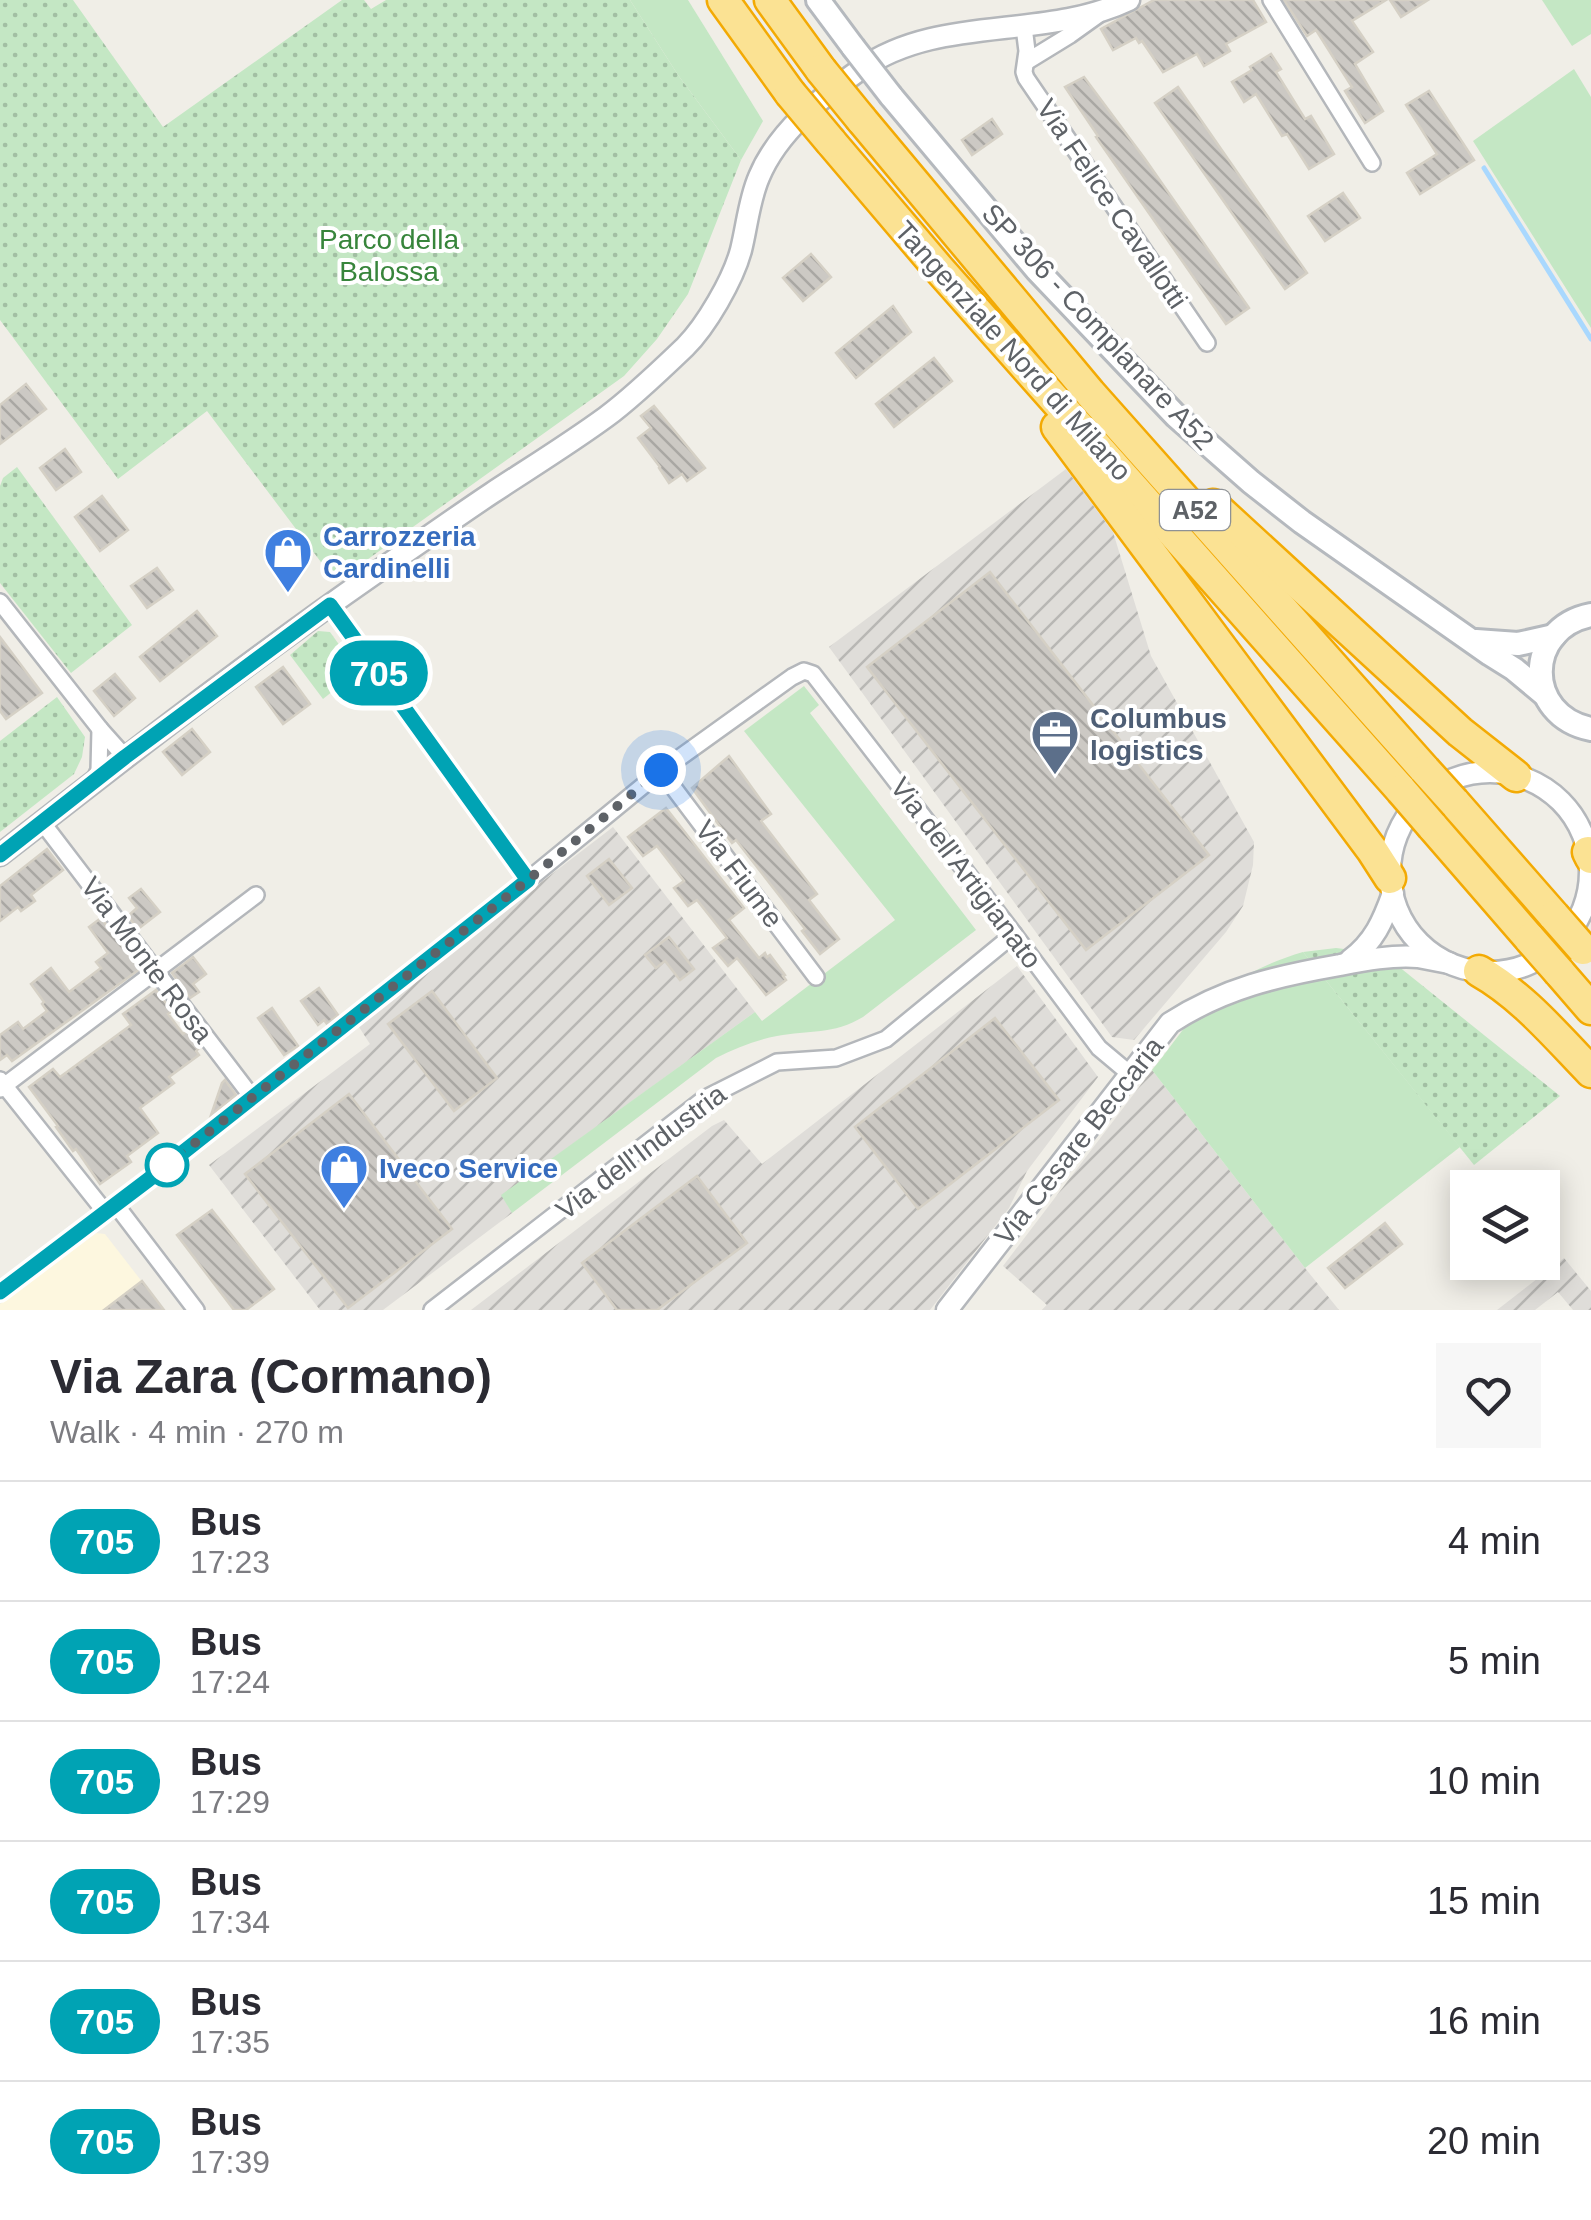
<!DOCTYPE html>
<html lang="en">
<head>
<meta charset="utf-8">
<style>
	body { margin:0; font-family:Helvetica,sans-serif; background:#f7f7f7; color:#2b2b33; height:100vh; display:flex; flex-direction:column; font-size:38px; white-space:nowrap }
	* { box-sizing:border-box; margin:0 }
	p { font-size:32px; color:#7c7c81 }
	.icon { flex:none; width:55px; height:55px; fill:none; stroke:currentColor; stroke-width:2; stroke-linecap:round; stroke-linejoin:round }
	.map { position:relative; height:1310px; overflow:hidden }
	.drawer { display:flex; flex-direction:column; background:#fff; flex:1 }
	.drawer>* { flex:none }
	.badge { padding:0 20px; border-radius:32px; font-size:35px; line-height:65px }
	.controls { position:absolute; left:1450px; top:1170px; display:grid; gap:20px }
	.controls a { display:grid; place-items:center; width:110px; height:110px; border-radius:0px; background:#fff; box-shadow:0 5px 25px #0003; font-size:50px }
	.you { position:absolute; width:50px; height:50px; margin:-25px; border:8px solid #fff; border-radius:50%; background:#1a73e8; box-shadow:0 0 0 15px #1a73e833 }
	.map>.badge { position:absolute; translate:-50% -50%; box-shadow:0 0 0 5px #fff }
	.round { display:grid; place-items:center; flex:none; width:105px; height:105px; border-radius:0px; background:#f7f7f7 }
	.summary { display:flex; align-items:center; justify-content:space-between; height:170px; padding:0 50px }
	h1 { font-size:48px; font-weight:600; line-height:75px }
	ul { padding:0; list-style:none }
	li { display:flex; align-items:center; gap:30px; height:120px; padding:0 50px; border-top:2px solid #e1e1e2 }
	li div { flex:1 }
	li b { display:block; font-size:38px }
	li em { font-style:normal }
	li .badge { min-width:110px; font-weight:700; text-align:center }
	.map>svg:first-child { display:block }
	.commercial { fill:#fdf7df }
	.industrial { fill:url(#industrial-furrows) }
	.grass { fill:#c4e7c4 }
	.park { fill:url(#park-dots) }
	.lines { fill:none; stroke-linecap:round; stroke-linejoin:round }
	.stream { stroke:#a9d8fe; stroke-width:5 }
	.building { fill:url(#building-back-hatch); stroke:#d5d0c5; stroke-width:2.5 }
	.minor-casing { stroke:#b4b7bb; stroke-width:20 }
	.tertiary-casing { stroke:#b4b7bb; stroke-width:25 }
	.secondary-casing { stroke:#b5b9be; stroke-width:28 }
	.motorway-casing { stroke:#f3aa04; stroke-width:35 }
	.minor { stroke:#fff; stroke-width:15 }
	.tertiary { stroke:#fff; stroke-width:20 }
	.secondary { stroke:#fff; stroke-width:22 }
	.motorway { stroke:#fbe293; stroke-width:30 }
	.secondary-bridge-casing { stroke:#b5b9be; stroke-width:28; stroke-linecap:butt }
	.motorway-bridge-casing { stroke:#f3aa04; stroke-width:35; stroke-linecap:butt }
	.secondary-bridge { stroke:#fff; stroke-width:22 }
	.motorway-bridge { stroke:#fbe293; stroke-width:30 }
	.line-casing { stroke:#fff; stroke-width:22 }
	.line { stroke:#00a3b4; stroke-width:15 }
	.walk { stroke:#5e6267; stroke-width:10; stroke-dasharray:0 18 }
	.stop-dot { fill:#fff; stroke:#00a3b4; stroke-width:5 }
	.labels { text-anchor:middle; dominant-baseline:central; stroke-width:8; stroke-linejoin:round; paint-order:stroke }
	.shield { fill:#fff; stroke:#8e9195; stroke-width:2.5 }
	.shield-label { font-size:25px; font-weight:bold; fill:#5e6267 }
	.street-label { font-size:28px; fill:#5e6267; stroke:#fff }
	.park-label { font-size:28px; fill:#37853b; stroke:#fff }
	.shop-label { font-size:28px; font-weight:bold; fill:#366cbe; stroke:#fff; text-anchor:start }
	.service-label { font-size:28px; font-weight:bold; fill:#4e5e75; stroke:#fff; text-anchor:start }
</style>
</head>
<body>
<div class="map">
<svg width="1591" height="1310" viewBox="0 0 1591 1310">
	<defs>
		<pattern id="industrial-furrows" width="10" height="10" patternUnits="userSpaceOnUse" patternTransform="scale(2.5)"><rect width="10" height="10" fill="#dfddd9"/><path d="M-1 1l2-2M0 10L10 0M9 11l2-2" fill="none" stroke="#b8b7b4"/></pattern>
		<pattern id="park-dots" width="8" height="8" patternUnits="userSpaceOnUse" patternTransform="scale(2.5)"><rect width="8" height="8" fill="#c4e7c4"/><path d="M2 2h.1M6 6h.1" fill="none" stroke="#a2bfa3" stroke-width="1.8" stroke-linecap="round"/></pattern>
		<pattern id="building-back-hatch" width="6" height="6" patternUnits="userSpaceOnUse" patternTransform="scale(2.5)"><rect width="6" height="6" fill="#ccc9c4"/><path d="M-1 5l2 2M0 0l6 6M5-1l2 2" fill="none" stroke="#a9a7a3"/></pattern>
	</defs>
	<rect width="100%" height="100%" fill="#f0eee7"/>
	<!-- commercial -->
	<path class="commercial" d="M96,1233L105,1234L164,1310H0V1304Z"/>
	<!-- industrial -->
	<g class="industrial">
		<path d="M1066,469L1113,532L1151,656L1254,842L1253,865L1243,906L1226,932L1134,1040L1112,1037L829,647Z"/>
		<path d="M613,827L755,1012L502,1195L512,1213L383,1310H320L209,1165L370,1044L357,1024Z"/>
		<path d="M1017,966L1098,1077L1027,1171L1009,1208L930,1310H471L712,1126L724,1120L762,1164Z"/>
		<path d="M1152,1070L1305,1268L1339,1310H1042L1047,1305L1003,1266Z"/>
		<path d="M1564,1258L1591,1291V1310H1573L1558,1292L1535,1310H1497Z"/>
	</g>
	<!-- grass -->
	<g class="grass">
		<path d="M630,0H688L763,121L741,160L678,75Z"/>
		<path d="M1542,0H1591V34L1572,46Z"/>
		<path d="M1574,69L1591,97V328L1473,141Z"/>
		<path d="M804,686L819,705L810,713L976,930L863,1017C833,1035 809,1030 777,1036C755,1040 736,1048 716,1058L512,1213L501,1195L755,1012L762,1021L895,920L744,731Z"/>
		<path d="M1303,952L1460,1147L1305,1268L1152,1070C1167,1052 1180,1032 1196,1014C1224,983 1263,964 1303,952Z"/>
	</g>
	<!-- park -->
	<g class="park">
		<path d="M0,0H73L163,127L342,0H364L371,9L386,0H630L678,75L741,160L688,294L657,339L624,376L336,582L207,411L118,479L0,320Z"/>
		<path d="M17,467L132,625L71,673L0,583V486L3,478Z"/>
		<path d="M318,631L330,632L358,671L323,699L290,655Z"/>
		<path d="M57,697L85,737L82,757L74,774L0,832V741Z"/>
		<path d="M1336,948L1369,952L1398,966L1560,1096L1474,1165L1303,952Z"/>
	</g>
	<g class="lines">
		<!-- stream -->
		<path class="stream" d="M1484,168L1591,339"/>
	</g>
	<!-- building -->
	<g class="building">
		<path d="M1154,0H1253L1266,22L1226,44L1230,51L1204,66L1197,54L1163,72L1142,41L1139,43L1136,38L1113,50L1101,29Z"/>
		<path d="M1284,0H1386L1352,21L1373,52L1355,64L1383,111L1365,123L1345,91L1352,87L1316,30L1307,36Z"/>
		<path d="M1390,0H1428L1401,17Z"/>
		<path d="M1271,54L1281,69L1276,72L1305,119L1311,116L1334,154L1309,169L1287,134L1282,136L1256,94L1244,102L1232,82L1252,70L1250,67Z"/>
		<path d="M1084,77L1145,159L1249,308L1226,324L1096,137L1098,136L1065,87Z"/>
		<path d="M1178,87L1307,273L1285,289L1155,103Z"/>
		<path d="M1429,91L1474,160L1420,194L1407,173L1437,154L1406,105Z"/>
		<path d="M992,119L1002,134L972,155L962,140Z"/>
		<path d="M1343,193L1360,218L1325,241L1308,216Z"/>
		<path d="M811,254L831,277L803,301L783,278Z"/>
		<path d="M893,306L911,332L856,378L836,353Z"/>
		<path d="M934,358L952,381L894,427L876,404Z"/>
		<path d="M26,384L46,409L0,444V405Z"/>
		<path d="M654,406L705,468L687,481L682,474L669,483L659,468L660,467L638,438L651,428L641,416Z"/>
		<path d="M65,449L81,472L56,490L40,468Z"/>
		<path d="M102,496L128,530L100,551L75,517Z"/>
		<path d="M157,568L173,590L147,608L131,586Z"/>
		<path d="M990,572L1209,855L1086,950L867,667Z"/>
		<path d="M197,611L217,636L160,681L140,657Z"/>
		<path d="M0,637L42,693L6,719L0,711Z"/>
		<path d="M283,667L310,704L283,724L256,687Z"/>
		<path d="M115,674L135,698L114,716L94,691Z"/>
		<path d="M192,729L210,752L182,775L163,752Z"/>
		<path d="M729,756L771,814L761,821L817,894L809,900L839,939L820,954L802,931L805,929L778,894L736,840L732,843L692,788Z"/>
		<path d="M666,808L744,908L729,920L759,958L765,953L767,957L770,955L785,975L783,976L786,980L766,995L737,958L728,966L713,948L727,938L697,900L688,906L674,888L684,881L657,846L643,856L628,837Z"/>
		<path d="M47,849L63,870L31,895L35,901L21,911L18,907L0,921V886Z"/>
		<path d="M609,859L632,888L609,905L587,876Z"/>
		<path d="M141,889L160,912L138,929L128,916L137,908L129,898Z"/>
		<path d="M101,918L140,969L12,1061L7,1055L0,1060V1035L18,1022L23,1029L47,1011L42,1004L44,1002L31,984L51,968L69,992L101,968L96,962L108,953L89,927Z"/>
		<path d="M669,937L694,969L680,980L665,961L656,968L645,955Z"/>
		<path d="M193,957L206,974L193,984L199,992L190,998L172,973Z"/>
		<path d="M319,988L338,1015L327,1024L324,1020L318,1025L301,1001Z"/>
		<path d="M156,990L172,1011L168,1014L183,1034L187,1031L199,1048L196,1051L199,1055L169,1077L174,1083L140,1108L158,1133L127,1156L131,1162L100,1184L76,1149L73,1151L56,1127L58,1126L29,1087L53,1069L60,1077L131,1025L123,1014Z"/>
		<path d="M432,991L497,1078L454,1111L388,1024Z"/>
		<path d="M272,1008L298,1046L284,1055L258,1018Z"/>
		<path d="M995,1018L1059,1100L918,1209L855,1127Z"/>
		<path d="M225,1080L236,1095L211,1115L222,1083Z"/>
		<path d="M349,1094L452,1229L348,1308L245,1174Z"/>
		<path d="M697,1176L747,1243L657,1310H617L582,1263Z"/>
		<path d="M212,1210L274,1289L246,1310H234L177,1235Z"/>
		<path d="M1385,1223L1402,1244L1345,1288L1328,1268Z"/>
		<path d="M142,1281L164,1310H104Z"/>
	</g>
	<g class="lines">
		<!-- minor casing -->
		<g class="minor-casing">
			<g id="minor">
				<path d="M1271,0L1372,163"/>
				<path d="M1024,27L1027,51L1024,72L1026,78L1207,343"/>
				<path d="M1026,62L1070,35L1098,15"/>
				<path d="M0,602L100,729L125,757"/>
				<path d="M330,605L528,880"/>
				<path d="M661,771L816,977"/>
				<path d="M93,783L99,770L100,729"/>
				<path d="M42,822L252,1097"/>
				<path d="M0,1080L106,1213"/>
				<path d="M0,1089L256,895"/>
				<path d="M116,1205L196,1310"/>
				<path d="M0,1292L128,1195L528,880L661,771L792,677L804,671L813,674L1014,934L1099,1048L1130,1074"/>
				<path d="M432,1310L704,1099L777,1062L836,1058L886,1039L1014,934"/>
			</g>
		</g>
		<!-- tertiary casing -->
		<g class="tertiary-casing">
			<g id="tertiary">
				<circle cx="1490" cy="872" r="100"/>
				<path d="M0,855C123,759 246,663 374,574C414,547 453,519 492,493C530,468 569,444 606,417C632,398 661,370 685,347C706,326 733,280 741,250C747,226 749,200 759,177C778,131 822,97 861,69C939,14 1043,41 1129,0"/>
				<path d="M1350,960C1374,942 1383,921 1393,893"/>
				<path d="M947,1310L1170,1023C1224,988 1277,976 1340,965C1365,960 1392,955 1418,957C1428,959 1439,961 1449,963"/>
			</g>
		</g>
		<!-- secondary casing -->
		<g class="secondary-casing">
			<g id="secondary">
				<path d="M818,0L853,47"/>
				<path d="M891,96L1037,270L1176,416L1251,482L1302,522L1490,654L1514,669L1544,694"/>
				<path d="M1591,615C1524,628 1524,716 1591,729"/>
				<path d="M1476,641L1518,644L1554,636"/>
			</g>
		</g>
		<!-- motorway casing -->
		<g class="motorway-casing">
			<g id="motorway">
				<path d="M723,0L790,93"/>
				<path d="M770,0L821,70"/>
				<path d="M861,119L1090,393L1425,770"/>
				<path d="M831,142L939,269L1401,790"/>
				<path d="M1057,427L1372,850L1390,878"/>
				<path d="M1213,505L1460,732L1516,776"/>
				<path d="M1454,802L1554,916"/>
				<path d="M1432,826L1530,939"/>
				<path d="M1588,852L1591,858"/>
				<path d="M1479,971C1523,996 1556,1036 1591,1072"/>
				<path d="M1559,972L1591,1009"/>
			</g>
		</g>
		<!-- minor -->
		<use href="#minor" class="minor"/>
		<!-- tertiary -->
		<use href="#tertiary" class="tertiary"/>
		<!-- secondary -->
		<use href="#secondary" class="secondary"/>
		<!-- motorway -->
		<use href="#motorway" class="motorway"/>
		<!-- secondary-bridge casing -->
		<g class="secondary-bridge-casing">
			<path id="secondary-bridge" d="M853,47L891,96"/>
		</g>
		<!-- motorway-bridge casing -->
		<g class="motorway-bridge-casing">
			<g id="motorway-bridge">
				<path d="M821,70L861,119"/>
				<path d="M790,93L831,142"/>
				<path d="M1425,770L1454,802"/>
				<path d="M1401,790L1432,826"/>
				<path d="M1554,916L1583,949"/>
				<path d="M1530,939L1559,972"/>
			</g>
		</g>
		<!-- secondary-bridge -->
		<use href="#secondary-bridge" class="secondary-bridge"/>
		<!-- motorway-bridge -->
		<use href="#motorway-bridge" class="motorway-bridge"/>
	</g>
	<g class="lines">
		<!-- line casing -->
		<g class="line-casing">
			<path id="line" d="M0,855L125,757L330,605L528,880L148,1180L0,1292"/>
		</g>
		<!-- line -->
		<use href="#line" class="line"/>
		<!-- walk -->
		<path class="walk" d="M167,1165L528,880L661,770"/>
	</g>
	<!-- icons -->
	<defs>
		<g id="shop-pin" transform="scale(2.5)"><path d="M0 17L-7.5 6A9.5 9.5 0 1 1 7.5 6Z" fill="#3f7fe0" stroke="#fff"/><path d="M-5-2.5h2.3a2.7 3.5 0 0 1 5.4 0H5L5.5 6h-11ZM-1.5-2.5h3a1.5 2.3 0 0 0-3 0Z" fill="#fff"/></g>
		<g id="office-pin" transform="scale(2.5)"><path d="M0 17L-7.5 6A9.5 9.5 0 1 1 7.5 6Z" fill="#5c6f8a" stroke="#fff"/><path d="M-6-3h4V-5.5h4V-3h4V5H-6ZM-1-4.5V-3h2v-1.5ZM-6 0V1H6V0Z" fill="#fff"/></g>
	</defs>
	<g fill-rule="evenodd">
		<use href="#shop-pin" x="288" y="552"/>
		<use href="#office-pin" x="1055" y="734"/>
		<use href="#shop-pin" x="344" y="1168"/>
	</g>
	<!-- markers -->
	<circle class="stop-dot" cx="167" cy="1165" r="20"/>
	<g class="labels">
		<!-- shield labels -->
		<rect class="shield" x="1160" y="490" width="70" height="40" rx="8"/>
		<g class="shield-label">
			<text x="1195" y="510">A52</text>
		</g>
		<!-- street labels -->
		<g class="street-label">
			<text transform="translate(1112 204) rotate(56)">Via Felice Cavallotti</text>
			<text transform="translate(1098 327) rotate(47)">SP 306 - Complanare A52</text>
			<text transform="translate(1013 351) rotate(48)">Tangenziale Nord di Milano</text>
			<text transform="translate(966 873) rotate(53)">Via dell'Artigianato</text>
			<text transform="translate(739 874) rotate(53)">Via Fiume</text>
			<text transform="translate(147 960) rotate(53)">Via Monte Rosa</text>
			<text transform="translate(1079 1141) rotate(-52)">Via Cesare Beccaria</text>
			<text transform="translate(641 1152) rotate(-37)">Via dell'Industria</text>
		</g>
		<!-- park labels -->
		<g class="park-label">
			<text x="389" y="239">Parco della<tspan x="389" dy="32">Balossa</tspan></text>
		</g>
		<!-- shop labels -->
		<g class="shop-label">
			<text x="323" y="536">Carrozzeria<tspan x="323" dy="32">Cardinelli</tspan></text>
			<text x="379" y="1168">Iveco Service</text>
		</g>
		<!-- service labels -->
		<g class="service-label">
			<text x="1090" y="718">Columbus<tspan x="1090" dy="32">logistics</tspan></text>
		</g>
	</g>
</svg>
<div class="controls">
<a><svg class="icon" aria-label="layers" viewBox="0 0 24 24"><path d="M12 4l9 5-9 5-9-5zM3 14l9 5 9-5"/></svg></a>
</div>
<div class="you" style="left:661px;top:770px"></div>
<b class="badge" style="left:379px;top:673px;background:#00a3b4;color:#fff">705</b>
</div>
<section class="drawer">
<div class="summary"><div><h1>Via Zara (Cormano)</h1><p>Walk · 4 min · 270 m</p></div><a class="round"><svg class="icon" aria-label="heart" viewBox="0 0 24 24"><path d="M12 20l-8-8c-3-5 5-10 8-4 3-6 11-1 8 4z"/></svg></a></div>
<ul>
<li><span class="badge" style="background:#00a3b4;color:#fff">705</span><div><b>Bus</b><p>17:23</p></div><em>4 min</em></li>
<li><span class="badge" style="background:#00a3b4;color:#fff">705</span><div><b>Bus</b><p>17:24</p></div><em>5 min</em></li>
<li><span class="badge" style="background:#00a3b4;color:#fff">705</span><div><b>Bus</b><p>17:29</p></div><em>10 min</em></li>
<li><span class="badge" style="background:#00a3b4;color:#fff">705</span><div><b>Bus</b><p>17:34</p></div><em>15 min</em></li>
<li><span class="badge" style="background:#00a3b4;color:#fff">705</span><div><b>Bus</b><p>17:35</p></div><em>16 min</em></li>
<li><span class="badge" style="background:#00a3b4;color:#fff">705</span><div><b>Bus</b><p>17:39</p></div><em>20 min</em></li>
</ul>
</section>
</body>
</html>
